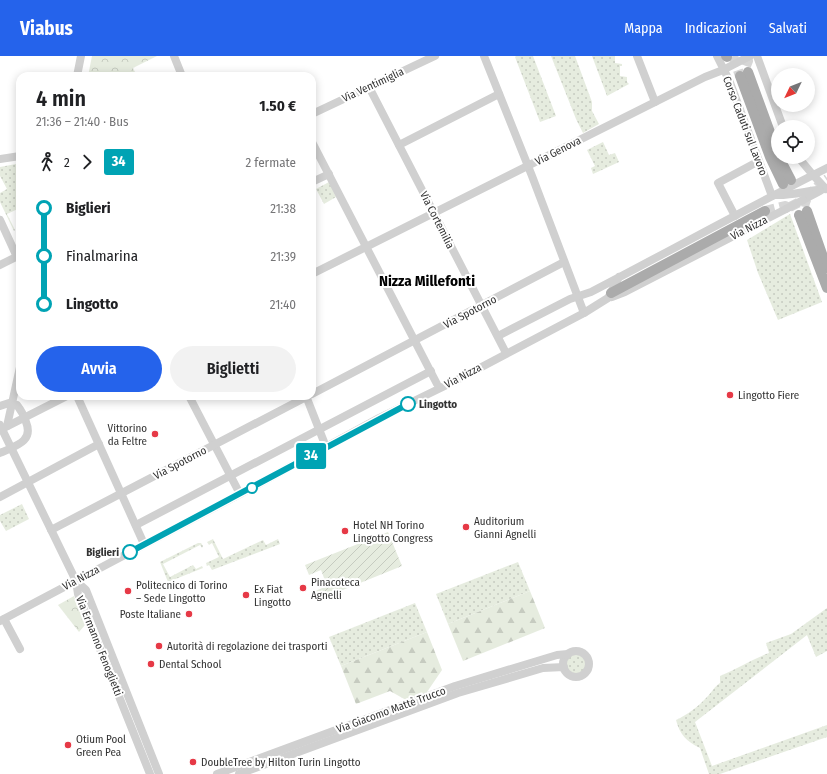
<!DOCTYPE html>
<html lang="it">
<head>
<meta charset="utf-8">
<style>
	body { margin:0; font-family:"Fira Sans Condensed",sans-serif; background:#f2f2f2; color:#202124; height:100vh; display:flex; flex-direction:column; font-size:15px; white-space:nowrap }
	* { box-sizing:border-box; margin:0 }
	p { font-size:13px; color:#757577 }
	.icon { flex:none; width:22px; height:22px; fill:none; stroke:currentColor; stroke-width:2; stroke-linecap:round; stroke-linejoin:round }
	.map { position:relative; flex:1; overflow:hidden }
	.details { position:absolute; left:16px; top:16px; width:300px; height:328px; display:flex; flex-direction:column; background:#fff; border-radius:12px; box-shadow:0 2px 10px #0003 }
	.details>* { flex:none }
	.badge { padding:0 8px; border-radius:3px; font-size:14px; line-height:26px }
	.needle { width:26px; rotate:227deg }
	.buttons { position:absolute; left:771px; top:12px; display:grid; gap:8px }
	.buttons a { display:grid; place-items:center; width:44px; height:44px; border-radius:50%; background:#fff; box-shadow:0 2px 10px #0003; font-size:20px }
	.map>.badge { position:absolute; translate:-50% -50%; box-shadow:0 0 0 2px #fff }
	.legs { display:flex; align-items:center; gap:6px; height:44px; padding:0 20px; font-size:13px }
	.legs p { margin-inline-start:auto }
	.summary { display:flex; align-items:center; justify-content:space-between; height:68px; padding:0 20px }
	h1 { font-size:22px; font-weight:600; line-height:30px }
	.cta { display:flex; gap:8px; margin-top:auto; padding:8px 20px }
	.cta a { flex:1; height:46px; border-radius:24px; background:#2563eb; color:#fff; font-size:16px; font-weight:600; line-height:46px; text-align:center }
	.cta a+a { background:#f2f2f2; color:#202124 }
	ul { padding:0 20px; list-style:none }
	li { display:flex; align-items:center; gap:14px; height:48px; font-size:15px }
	li i { display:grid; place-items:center; width:6px; height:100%; margin:0 5px; background:currentColor }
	li i::after { content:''; width:10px; height:10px; margin:-5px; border:3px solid; border-radius:50%; background:#fff }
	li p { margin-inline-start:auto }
	li:first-child i { background:linear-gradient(#0000 50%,currentColor 0) }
	li:last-child i { background:linear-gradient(currentColor 50%,#0000 0) }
	header { display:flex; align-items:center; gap:24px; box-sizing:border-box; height:56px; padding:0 20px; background:#2563eb; color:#fff }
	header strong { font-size:19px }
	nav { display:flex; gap:22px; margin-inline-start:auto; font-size:14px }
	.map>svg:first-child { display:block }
	.grass { fill:url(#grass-dots) }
	.forest { fill:url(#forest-firs) }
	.park { fill:url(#park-crowns) }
	.garden { fill:url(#garden-furrows) }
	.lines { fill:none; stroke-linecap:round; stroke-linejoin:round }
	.minor-tunnel { stroke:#d6d6d6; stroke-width:8; stroke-dasharray:8 4; stroke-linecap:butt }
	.major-tunnel { stroke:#d6d6d6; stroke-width:10; stroke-dasharray:10 5; stroke-linecap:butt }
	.minor { stroke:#d0d0d0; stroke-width:8 }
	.major { stroke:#ababab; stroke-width:10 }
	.minor-bridge { stroke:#d0d0d0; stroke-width:8 }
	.line-1-casing { stroke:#fff; stroke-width:9 }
	.line-1 { stroke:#00a3b4; stroke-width:6 }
	.poi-dot { fill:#e63946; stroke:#fff; stroke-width:1.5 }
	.stop-1-dot { fill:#fff; stroke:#00a3b4; stroke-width:2 }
	.labels { text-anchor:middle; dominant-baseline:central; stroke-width:4; stroke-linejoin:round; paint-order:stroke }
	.street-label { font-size:11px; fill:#333; stroke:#fff }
	.poi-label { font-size:11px; fill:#333; stroke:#fff; text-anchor:start }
	.stop-label { font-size:11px; font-weight:bold; fill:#333; stroke:#fff; text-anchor:start }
	.district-label { font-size:15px; font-weight:bold; fill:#000; stroke:#fff }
</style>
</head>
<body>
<header>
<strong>Viabus</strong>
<nav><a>Mappa</a><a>Indicazioni</a><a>Salvati</a></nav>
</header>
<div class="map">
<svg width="827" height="718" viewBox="0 0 827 718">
	<defs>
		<pattern id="grass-dots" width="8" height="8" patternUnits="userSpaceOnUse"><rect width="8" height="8" fill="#e6ecdf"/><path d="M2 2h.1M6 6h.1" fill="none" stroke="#c6cbc0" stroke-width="1.8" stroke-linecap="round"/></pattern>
		<pattern id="forest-firs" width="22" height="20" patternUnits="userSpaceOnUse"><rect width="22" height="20" fill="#e6ecdf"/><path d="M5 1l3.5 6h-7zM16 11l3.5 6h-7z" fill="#c6cbc0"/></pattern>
		<pattern id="park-crowns" width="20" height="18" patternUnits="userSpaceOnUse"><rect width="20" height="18" fill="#e6ecdf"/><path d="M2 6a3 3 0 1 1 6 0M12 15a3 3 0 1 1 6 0" fill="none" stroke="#c6cbc0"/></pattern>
		<pattern id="garden-furrows" width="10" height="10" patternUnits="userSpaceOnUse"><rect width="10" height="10" fill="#e6ecdf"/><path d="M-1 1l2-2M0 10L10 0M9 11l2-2" fill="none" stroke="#c6cbc0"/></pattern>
	</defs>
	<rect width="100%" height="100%" fill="#fff"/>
	<!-- grass -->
	<g class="grass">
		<path d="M516,0H533L556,60L540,66L515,1Z"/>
		<path d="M551,0H575L592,46V55L599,68L583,77L576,63Z"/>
		<path d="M592,0H615V7L622,8V10H620V20L627,21V26L629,28L607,40Z"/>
		<path d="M603,86L609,99L615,97L619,106L593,118L591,112L595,110L587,94Z"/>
		<path d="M16,108L20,140V152L7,158L15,174L14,175L0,146V137L7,133L0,120V111Z"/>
		<path d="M329,126L336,141L324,148L316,133Z"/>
		<path d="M790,158L822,246L778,264L758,217L747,184Z"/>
		<path d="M22,448L29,463L6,475L0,465V459Z"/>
		<path d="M213,483L223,503L263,484L266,489L278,483L280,488L212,514L209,509L207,510L206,507L219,501L212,487L209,489L207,486Z"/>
		<path d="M198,487H201L203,490L202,492L200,489L163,508L170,521L193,509L196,513L202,510L203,512L168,526L160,506Z"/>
		<path d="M518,506L530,535L448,568L436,538Z"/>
		<path d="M415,547L427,576L341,610L329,581Z"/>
		<path d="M827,552V595L816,601L807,579L695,666L712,710L827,669V681L720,718H709L700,692C686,685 680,679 676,664C687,659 699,650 707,641C712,636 714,631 720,627V620C737,613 752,603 769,597L766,587L791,578Z"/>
		<circle cx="576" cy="608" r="10"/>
	</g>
	<!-- forest -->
	<g class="forest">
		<path d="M530,535L545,572L463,605L448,568Z"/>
		<path d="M427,576L442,614L427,636L406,644L390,635L356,648L341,610Z"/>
	</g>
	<!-- park -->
	<g class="park">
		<path d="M92,0H157L133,12L137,20H88Z"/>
		<path d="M74,540L85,569L79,576L58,549Z"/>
	</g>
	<!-- garden -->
	<path class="garden" d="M388,476L402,510L318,544L315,535L327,530L321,514L309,519L305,509Z"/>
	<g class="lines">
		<!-- minor-tunnel -->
		<path class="minor-tunnel" d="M805,151C808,137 815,130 827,122"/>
		<!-- major-tunnel -->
		<g class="major-tunnel">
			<path d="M733,0L740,20"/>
			<path d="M746,10L748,5L747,0"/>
			<path d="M785,131L799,159"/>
			<path d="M765,155L785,150L794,153"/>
		</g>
		<!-- minor -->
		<g class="minor">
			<path d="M174,0L182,20"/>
			<path d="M484,0L532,120L584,257"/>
			<path d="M637,0L655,46"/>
			<path d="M717,0L729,24L772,140"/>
			<path d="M757,0L783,71"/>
			<path d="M77,20L81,0"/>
			<path d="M369,31L506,297"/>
			<path d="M312,58L435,0"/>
			<path d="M312,86L437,328"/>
			<path d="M399,89L499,38"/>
			<path d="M798,101L813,119L826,133"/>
			<path d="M0,103L20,100"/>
			<path d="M312,126L329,118"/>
			<path d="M775,139C792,140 809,134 826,133"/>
			<path d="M803,144L820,135"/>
			<path d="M735,160L718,127L759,105"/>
			<path d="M0,164L17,201"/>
			<path d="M0,209L20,199"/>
			<path d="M312,218L705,21L723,14L750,0"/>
			<path d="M612,241L625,236L786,153"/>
			<path d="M498,280L570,243L591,236C670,195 747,152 827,112"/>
			<path d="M312,338L564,206"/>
			<path d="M77,340L144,488"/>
			<path d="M189,340L240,438"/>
			<path d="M306,340L326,391"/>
			<path d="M0,350L9,347L17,349C21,354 24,360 26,366C34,386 15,390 0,397"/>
			<path d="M0,369L76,525L78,538L150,718"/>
			<path d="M7,370L20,311"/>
			<path d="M0,374L67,340"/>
			<path d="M0,441L99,388"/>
			<path d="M136,469L431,315"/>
			<path d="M51,474L308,340"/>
			<path d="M76,525L86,534L159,718"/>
			<path d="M4,563L20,593"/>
			<path d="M0,565L240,438L379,362L457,324L584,257L608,242L619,221"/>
			<circle cx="576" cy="608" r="13"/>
			<path d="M217,718L455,630L557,599L568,598"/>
			<path d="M239,718L458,637L543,612L564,611"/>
		</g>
		<!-- major -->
		<g class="major">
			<path d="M726,0L727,1"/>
			<path d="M748,16L778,98"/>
			<path d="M740,20L770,101L783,128"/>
			<path d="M779,101L791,124"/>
			<path d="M807,155L827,212"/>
			<path d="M799,159L827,232"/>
			<path d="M611,237L765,155"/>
		</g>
		<!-- minor-bridge -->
		<path class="minor-bridge" d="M786,153L803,144"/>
	</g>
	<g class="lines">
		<!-- line-1 casing -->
		<g class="line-1-casing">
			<path id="line-1" d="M130,496L408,348"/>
		</g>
		<!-- line-1 -->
		<use href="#line-1" class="line-1"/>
	</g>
	<!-- markers -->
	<g class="poi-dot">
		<circle cx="730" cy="339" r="4"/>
		<circle cx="155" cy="378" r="4"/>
		<circle cx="466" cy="471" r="4"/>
		<circle cx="345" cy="475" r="4"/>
		<circle cx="303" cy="532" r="4"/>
		<circle cx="128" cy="535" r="4"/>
		<circle cx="246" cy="539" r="4"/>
		<circle cx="189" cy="558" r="4"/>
		<circle cx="159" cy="590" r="4"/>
		<circle cx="151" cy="608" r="4"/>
		<circle cx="68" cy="689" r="4"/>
		<circle cx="193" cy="706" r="4"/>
	</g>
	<g class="stop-1-dot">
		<circle cx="408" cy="348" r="7"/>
		<circle cx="252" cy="432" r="5"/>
		<circle cx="130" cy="496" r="7"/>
	</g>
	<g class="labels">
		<!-- street labels -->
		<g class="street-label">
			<text transform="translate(373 29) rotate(-25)">Via Ventimiglia</text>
			<text transform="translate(745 70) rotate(69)">Corso Caduti sul Lavoro</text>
			<text transform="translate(558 95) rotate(-27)">Via Genova</text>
			<text transform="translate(437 164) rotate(63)">Via Cortemilia</text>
			<text transform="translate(749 172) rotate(-27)">Via Nizza</text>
			<text transform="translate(470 256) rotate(-28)">Via Spotorno</text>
			<text transform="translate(463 320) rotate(-28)">Via Nizza</text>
			<text transform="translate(180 407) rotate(-28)">Via Spotorno</text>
			<text transform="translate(81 522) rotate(-28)">Via Nizza</text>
			<text transform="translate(99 590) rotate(68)">Via Ermanno Fenoglietti</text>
			<text transform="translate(391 654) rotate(-20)">Via Giacomo Mattè Trucco</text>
		</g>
		<!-- poi labels -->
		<g class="poi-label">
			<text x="738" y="339">Lingotto Fiere</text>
			<text x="147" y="372" text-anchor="end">Vittorino<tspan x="147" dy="13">da Feltre</tspan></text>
			<text x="474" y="465">Auditorium<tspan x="474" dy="13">Gianni Agnelli</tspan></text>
			<text x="353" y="469">Hotel NH Torino<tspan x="353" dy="13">Lingotto Congress</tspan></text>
			<text x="311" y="526">Pinacoteca<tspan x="311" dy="13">Agnelli</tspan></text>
			<text x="136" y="529">Politecnico di Torino<tspan x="136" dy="13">– Sede Lingotto</tspan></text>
			<text x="254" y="533">Ex Fiat<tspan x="254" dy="13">Lingotto</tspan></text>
			<text x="181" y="558" text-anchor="end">Poste Italiane</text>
			<text x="167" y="590">Autorità di regolazione dei trasporti</text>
			<text x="159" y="608">Dental School</text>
			<text x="76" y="683">Otium Pool<tspan x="76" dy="13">Green Pea</tspan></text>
			<text x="201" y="706">DoubleTree by Hilton Turin Lingotto</text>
		</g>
		<!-- stop labels -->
		<g class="stop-label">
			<text x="419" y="348">Lingotto</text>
			<text x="119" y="496" text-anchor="end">Biglieri</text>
		</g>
		<!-- district labels -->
		<g class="district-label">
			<text x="427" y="225">Nizza Millefonti</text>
		</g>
	</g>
</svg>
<div class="buttons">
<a><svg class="needle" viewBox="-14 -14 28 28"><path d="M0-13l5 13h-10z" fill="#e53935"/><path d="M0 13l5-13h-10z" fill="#757577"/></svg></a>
<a><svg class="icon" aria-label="locate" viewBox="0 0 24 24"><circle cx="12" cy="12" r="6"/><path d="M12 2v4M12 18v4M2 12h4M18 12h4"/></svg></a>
</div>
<b class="badge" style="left:311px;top:400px;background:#00a3b4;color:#fff">34</b>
<section class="details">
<div class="summary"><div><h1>4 min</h1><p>21:36 – 21:40 · Bus</p></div><b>1.50 €</b></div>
<div class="legs"><svg class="icon" aria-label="walk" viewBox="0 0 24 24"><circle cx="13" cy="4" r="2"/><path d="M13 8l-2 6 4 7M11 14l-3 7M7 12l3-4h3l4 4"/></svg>2<svg class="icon" aria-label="forward" viewBox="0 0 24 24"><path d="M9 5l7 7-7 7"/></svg><b class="badge" style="background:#00a3b4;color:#fff">34</b><p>2 fermate</p></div>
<ul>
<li><i style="color:#00a3b4"></i><b>Biglieri</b><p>21:38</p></li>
<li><i style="color:#00a3b4"></i><span>Finalmarina</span><p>21:39</p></li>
<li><i style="color:#00a3b4"></i><b>Lingotto</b><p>21:40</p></li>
</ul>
<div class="cta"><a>Avvia</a><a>Biglietti</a></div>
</section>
</div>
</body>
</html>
